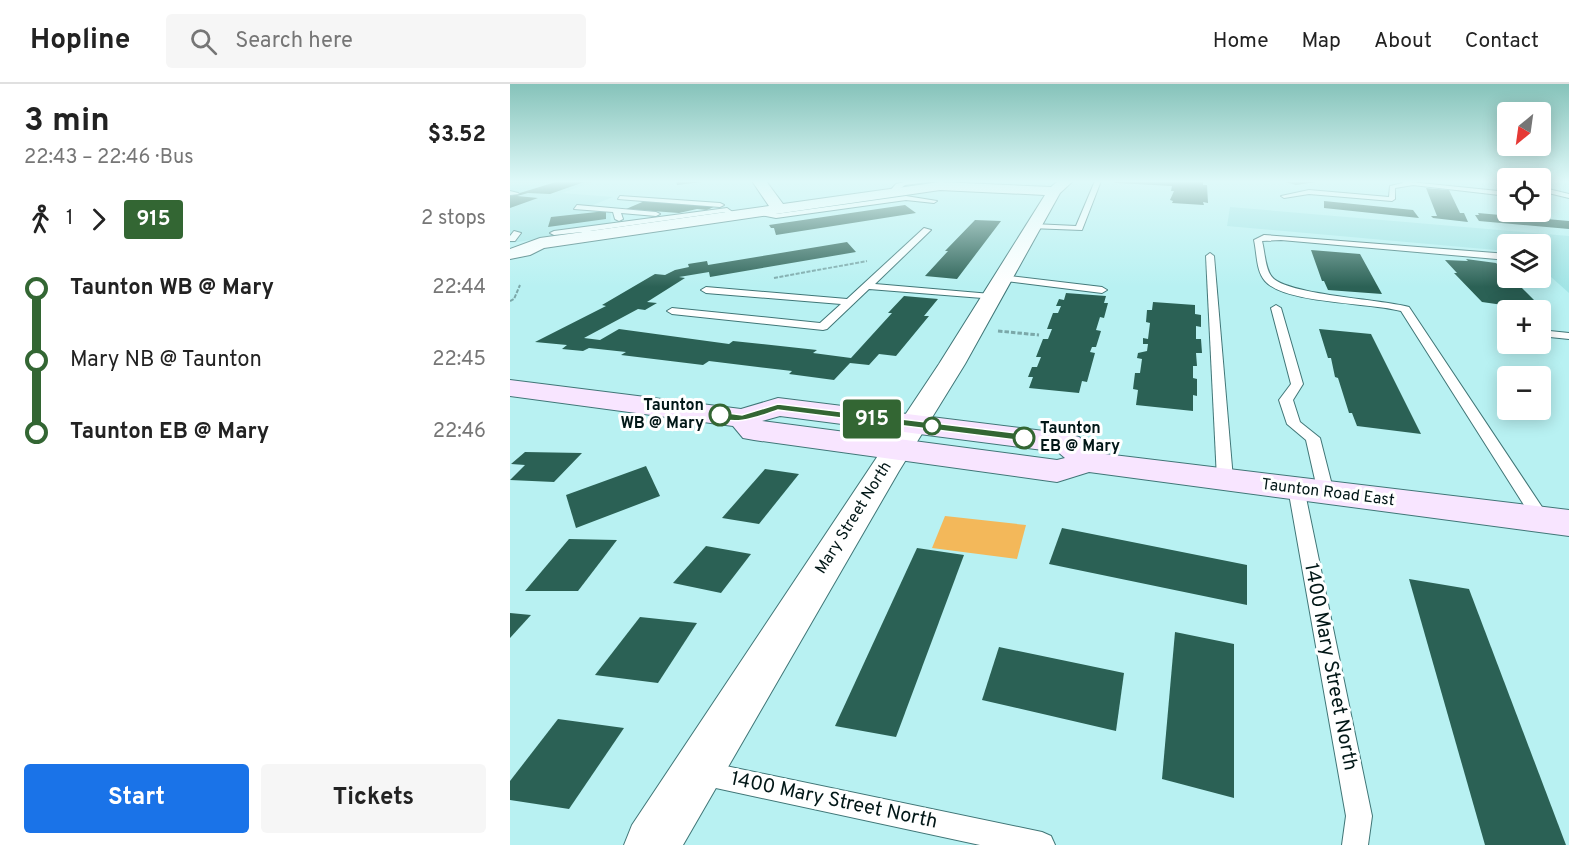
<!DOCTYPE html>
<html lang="en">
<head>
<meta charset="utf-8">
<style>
	body { margin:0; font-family:Overpass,sans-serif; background:#f6f6f6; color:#222; height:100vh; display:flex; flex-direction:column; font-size:22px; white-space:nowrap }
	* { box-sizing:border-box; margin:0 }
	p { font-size:20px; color:#767676 }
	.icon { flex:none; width:33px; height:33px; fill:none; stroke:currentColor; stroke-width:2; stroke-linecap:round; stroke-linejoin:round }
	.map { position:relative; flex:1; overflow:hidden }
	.side { display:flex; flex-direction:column; background:#fff; width:510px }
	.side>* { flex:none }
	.badge { padding:0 12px; border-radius:4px; font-size:21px; line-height:39px }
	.needle { width:39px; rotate:209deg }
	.tools { position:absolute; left:987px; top:18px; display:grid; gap:12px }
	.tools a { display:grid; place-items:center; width:54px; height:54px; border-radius:6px; background:#fff; box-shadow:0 3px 15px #0003; font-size:30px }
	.map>.badge { position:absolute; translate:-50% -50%; box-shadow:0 0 0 3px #fff }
	.legs { display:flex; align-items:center; gap:9px; height:66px; padding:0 24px; font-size:20px }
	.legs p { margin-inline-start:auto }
	.headline { display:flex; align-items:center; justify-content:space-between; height:102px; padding:0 24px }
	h1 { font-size:33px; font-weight:700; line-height:45px }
	.button { display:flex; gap:12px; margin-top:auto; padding:12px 24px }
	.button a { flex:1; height:69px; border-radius:6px; background:#1a73e8; color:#fff; font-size:24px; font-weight:700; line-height:69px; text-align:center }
	.button a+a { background:#f6f6f6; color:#222 }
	ul { padding:0 24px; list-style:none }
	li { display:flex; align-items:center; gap:21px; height:72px; font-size:22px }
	li i { display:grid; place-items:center; width:9px; height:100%; margin:0 8px; background:currentColor }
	li i::after { content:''; width:15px; height:15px; margin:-8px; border:4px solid; border-radius:50%; background:#fff }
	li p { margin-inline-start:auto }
	li:first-child i { background:linear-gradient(#0000 50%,currentColor 0) }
	li:last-child i { background:linear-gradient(currentColor 50%,#0000 0) }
	header { display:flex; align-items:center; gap:36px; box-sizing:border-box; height:84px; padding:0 30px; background:#fff; border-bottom:2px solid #e0e0e0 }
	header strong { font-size:28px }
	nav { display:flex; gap:33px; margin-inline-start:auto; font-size:21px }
	.search { width:420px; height:54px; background:#f6f6f6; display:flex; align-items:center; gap:15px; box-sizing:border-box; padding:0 21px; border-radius:6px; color:#767676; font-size:22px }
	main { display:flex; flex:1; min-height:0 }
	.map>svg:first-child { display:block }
	.built { fill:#a2e5e6 }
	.green { fill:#f3b85a }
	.building { fill:#2b6155 }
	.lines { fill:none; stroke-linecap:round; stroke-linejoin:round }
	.service-casing { stroke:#407677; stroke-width:2 }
	.minor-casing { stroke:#407677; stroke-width:2 }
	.secondary-casing { stroke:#407677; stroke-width:2 }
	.path-far1 { stroke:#7ba8a9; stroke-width:2; stroke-dasharray:4 1.5; stroke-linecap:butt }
	.path { stroke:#7ba8a9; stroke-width:3; stroke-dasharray:4.5 2; stroke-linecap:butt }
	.service { fill:#fff; fill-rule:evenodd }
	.minor { fill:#fff; fill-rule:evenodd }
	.secondary { fill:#f8e5ff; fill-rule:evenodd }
	.line-1 { fill:#363; stroke:#fff; stroke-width:1.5 }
	.stop-1-dot { fill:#fff; stroke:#363; stroke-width:3 }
	.labels { text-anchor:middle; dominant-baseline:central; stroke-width:6; stroke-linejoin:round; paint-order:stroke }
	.stop-label { font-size:16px; font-weight:bold; fill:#021717; stroke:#fff; text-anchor:end }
	.street-label { font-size:16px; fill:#021717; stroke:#fff }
	.near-street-label { font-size:20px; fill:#021717; stroke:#fff }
</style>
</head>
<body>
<header>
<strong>Hopline</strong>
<div class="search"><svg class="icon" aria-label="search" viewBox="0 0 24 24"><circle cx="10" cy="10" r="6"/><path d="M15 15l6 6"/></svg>Search here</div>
<nav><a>Home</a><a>Map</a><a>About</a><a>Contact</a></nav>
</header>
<main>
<section class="side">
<div class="headline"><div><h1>3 min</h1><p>22:43 – 22:46 · Bus</p></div><b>$3.52</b></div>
<div class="legs"><svg class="icon" aria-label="walk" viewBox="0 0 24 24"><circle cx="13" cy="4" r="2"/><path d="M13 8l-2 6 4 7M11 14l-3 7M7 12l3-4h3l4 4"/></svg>1<svg class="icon" aria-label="forward" viewBox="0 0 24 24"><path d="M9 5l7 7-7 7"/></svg><b class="badge" style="background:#363;color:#fff">915</b><p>2 stops</p></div>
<ul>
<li><i style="color:#363"></i><b>Taunton WB @ Mary</b><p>22:44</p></li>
<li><i style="color:#363"></i><span>Mary NB @ Taunton</span><p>22:45</p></li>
<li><i style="color:#363"></i><b>Taunton EB @ Mary</b><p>22:46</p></li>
</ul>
<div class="button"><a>Start</a><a>Tickets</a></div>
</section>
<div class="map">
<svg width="1059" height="761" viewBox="0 0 1059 761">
	<rect width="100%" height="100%" fill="#b8f1f2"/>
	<!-- built -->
	<g class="built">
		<path d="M0,97H86L52,109L103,113L75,124L101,127L100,145L0,159Z"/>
		<path d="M720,123L1059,152V209L1031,184L1030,160H998L997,167L717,142Z"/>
	</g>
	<!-- green -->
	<path class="green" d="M435,432L516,441L507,475L422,464Z"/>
	<!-- building -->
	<g class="building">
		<path d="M49,97H77L40,110L18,109L7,112L28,114L0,124V112Z"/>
		<path d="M166,97H191V98L167,101Z"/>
		<path d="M598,97H693V101H697L698,119L693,118L694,121L662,119L663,117L660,116L664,107H661L662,102L607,99Z"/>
		<path d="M772,97H806V98L786,101Z"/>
		<path d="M916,104L939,106L950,129H954L958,138L923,134L921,132H927Z"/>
		<path d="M137,116L206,122L197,126L187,125L169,129L116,125Z"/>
		<path d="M814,117L903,126L909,134L814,124Z"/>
		<path d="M395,121L406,129L266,151L264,144H261L259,141Z"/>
		<path d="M96,127V135L38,143L41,133Z"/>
		<path d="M968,129L1059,137V145L969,137L965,131H969Z"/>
		<path d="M465,136L491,137L447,195L415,192L438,167H435Z"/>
		<path d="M337,158L346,168L200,193L199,188L169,193L175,194L137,218L147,219L135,226L128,225L74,254L90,256L109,245L219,260L223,257L307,266L303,269L341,274L382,229H378L394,212L428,215L414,232H419L386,272L369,270L359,281L340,279L324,296L279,290L282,287L199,277L193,281L111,271L116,268L79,264L73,267L52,265L57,261L25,258L96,222L92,221L145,190L155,191L165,186L179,183L178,180L197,177L198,181Z"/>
		<path d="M801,166L850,170L872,210L818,206L814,197H812Z"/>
		<path d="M956,175L986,179L998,190V194H1002L1030,222H1000L972,218L944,189H947L935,176L958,177Z"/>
		<path d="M556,209L596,212L594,219H598L594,234L590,233L586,246L591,247L586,263H582L580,268L585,269L577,298L572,297L569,309L519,304L523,293H518L522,283H527L531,273H526L533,255H538L542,245H537L543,229H548L551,222H546L549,215L554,216Z"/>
		<path d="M643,218L685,221V230L691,231V243L686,242V255H691L692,269H686L687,282H683V294L687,295V312L683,311V327L626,321L628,306L623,305L625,289H630L632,275L627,274L628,269L637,267L638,260H633V254L638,255L640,239L636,238L637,226H642Z"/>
		<path d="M809,245L861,250L911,350L847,342L842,329H839L828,294L825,293L821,274H818Z"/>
		<path d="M15,368L72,369L44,398L0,396L15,381L1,380Z"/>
		<path d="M136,382L150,412L66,444L56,411Z"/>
		<path d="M255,385L289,390L249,440L212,434Z"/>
		<path d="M552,444L737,481V521L539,480Z"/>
		<path d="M59,455L107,456L68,507H15Z"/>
		<path d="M196,462L241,470L211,509L163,499Z"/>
		<path d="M407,464L454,471L386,653L325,642Z"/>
		<path d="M899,495L959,505L1056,761H975Z"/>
		<path d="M0,529L21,531L0,554Z"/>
		<path d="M130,533L187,539L148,599L85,591Z"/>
		<path d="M665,548L724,560V714L652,695Z"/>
		<path d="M489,563L614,589L606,647L472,616Z"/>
		<path d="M48,635L114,644L59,725L0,716V697Z"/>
	</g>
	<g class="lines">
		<!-- service casing -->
		<g class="service-casing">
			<g id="service">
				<path d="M399,97H426L395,101L383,110L378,109L386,100Z"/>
				<path d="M585,97H591L572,146L520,144V140H523L566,142Z"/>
				<path d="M890,97L998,108V112L903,101L885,104V115L882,117L799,110L774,114L771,112L799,106L879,113L880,102L893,99Z"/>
				<path d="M1030,103L1059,110V114L1030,107Z"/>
				<path d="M0,107L8,109L9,110L0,111Z"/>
				<path d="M110,112L210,119L214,121L210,123L108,115Z"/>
				<path d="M396,112L427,117L424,119L396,116L266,134L251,131V126L255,124L259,129L266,130Z"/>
				<path d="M67,121L146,128L150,130L146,132L111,129L113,135L109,137L105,135L103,128L64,125Z"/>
				<path d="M217,124L224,129V133H218L215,128L80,147V152L76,154L72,152V148L44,151L40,149L44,147Z"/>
				<path d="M414,144L421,146L365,200L481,210L485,211V215L359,205L317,245L313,246L162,230L157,227L162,224L310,239L331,220L196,209L191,206L196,203L337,215Z"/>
				<path d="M4,147L11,149L5,157H0V152Z"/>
				<path d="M754,151L998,170V176L771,156L752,157C755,168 755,185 762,193C777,211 870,215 899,223L1038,432L1040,436L1038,440H1026L891,227C859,218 775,220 755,197C746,187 747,169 744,156Z"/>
				<path d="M700,169L704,172L723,395L715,400L707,395L696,172Z"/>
				<path d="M491,191L592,203L597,206L592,209L488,196L486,194Z"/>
				<path d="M766,221L771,224L793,300L783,316L790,338L810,354L824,409L822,413H810L808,409L796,356L777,340L769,316L781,300L761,224Z"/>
				<path d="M1030,246L1059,249V255L1030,252Z"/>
				<path d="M786,399L794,404L862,732L858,761H832L836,732L778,404Z"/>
				<path d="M192,677L532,748L541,752L545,761H470L192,701L183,698L180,689L183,680Z"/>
			</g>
		</g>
		<!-- minor casing -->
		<g class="minor-casing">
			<path id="minor" d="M242,97H256L273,120L430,98L541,103L548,97H563L550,109L455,280L389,387L173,761H114L122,741L429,280L535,111L430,106L34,164L20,171L0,175V165L30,154L259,122Z"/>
		</g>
		<!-- secondary casing -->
		<g class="secondary-casing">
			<path id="secondary" d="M0,296L231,325L268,314L558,350L569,353L587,369L1059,426V452L579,388L547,398L244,356L233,354L223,342L0,312ZM270,332L548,368L555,374L547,376L252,337Z"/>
		</g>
		<!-- path-far1 -->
		<g class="path-far1">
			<path d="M264,194L357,177"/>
			<path d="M0,217L4,215L10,201"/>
		</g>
		<!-- path -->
		<path class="path" d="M488,247L529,251"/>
		<!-- service -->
		<use href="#service" class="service"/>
		<!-- minor -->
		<use href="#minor" class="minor"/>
		<!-- secondary -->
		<use href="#secondary" class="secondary"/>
	</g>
	<!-- sky -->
	<linearGradient id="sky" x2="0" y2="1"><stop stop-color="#86c3ba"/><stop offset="0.48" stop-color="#dff9f9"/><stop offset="1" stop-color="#dff9f9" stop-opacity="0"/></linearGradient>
	<rect width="1059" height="203" fill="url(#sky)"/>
	<!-- line-1 -->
	<path class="line-1" d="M268,320L514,350L519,354L514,357L268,326C250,332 223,344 205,331L210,328L232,331Z"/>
	<!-- markers -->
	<g class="stop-1-dot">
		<circle cx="210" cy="331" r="10"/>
		<circle cx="422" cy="342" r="8"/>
		<circle cx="514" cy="354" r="10"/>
	</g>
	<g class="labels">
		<!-- stop labels -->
		<g class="stop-label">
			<text x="194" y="322">Taunton<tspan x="194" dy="18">WB @ Mary</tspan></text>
			<text x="530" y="345" text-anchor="start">Taunton<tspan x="530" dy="18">EB @ Mary</tspan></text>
		</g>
		<!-- street labels -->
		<g class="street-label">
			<text transform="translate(818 409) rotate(7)">Taunton Road East</text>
			<text transform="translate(344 434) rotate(-58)">Mary Street North</text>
		</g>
		<!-- near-street labels -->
		<g class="near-street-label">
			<text transform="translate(820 583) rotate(79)">1400 Mary Street North</text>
			<text transform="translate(324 717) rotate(12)">1400 Mary Street North</text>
		</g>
	</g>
</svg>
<div class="tools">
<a><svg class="needle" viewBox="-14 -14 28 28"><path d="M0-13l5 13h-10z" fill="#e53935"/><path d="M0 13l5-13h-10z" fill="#767676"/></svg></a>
<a><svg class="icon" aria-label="locate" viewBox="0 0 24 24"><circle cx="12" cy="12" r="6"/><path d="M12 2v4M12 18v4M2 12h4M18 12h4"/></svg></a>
<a><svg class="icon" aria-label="layers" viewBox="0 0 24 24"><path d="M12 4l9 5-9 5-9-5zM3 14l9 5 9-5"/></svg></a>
<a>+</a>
<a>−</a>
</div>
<b class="badge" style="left:362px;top:335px;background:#363;color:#fff">915</b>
</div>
</main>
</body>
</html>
